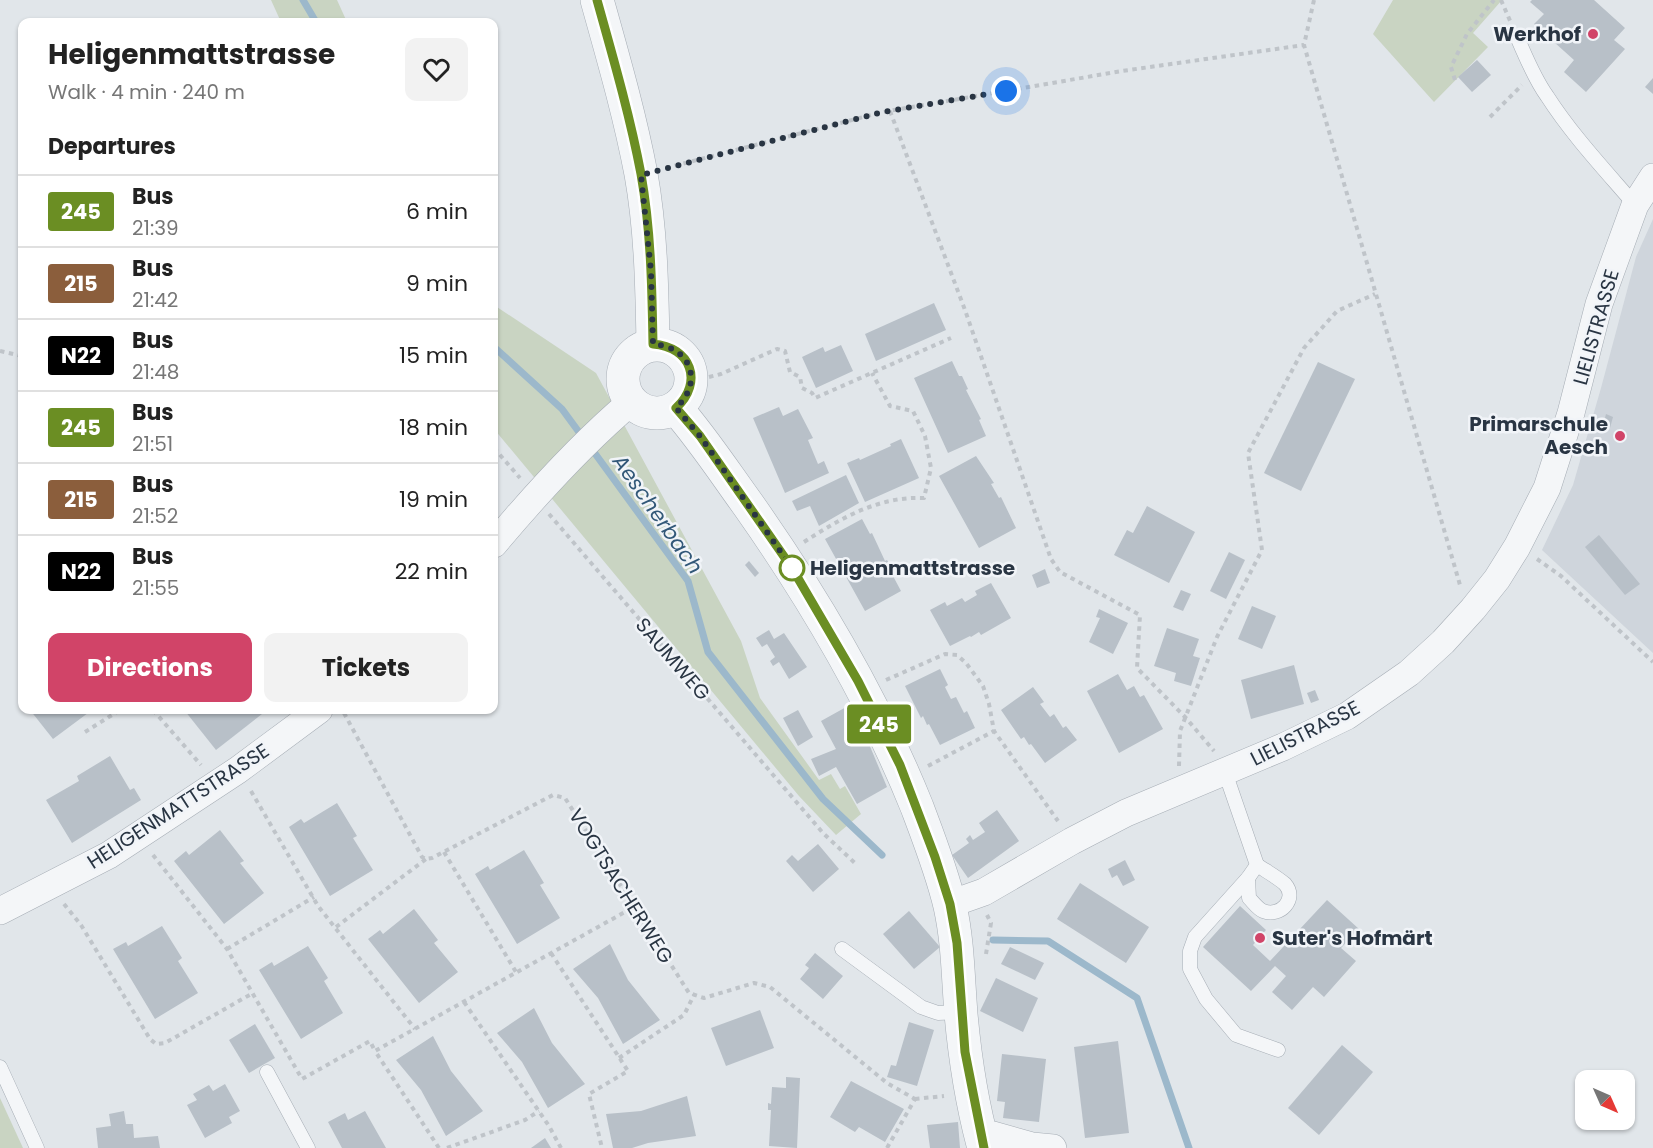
<!DOCTYPE html>
<html lang="en">
<head>
<meta charset="utf-8">
<style>
	body { margin:0; font-family:Poppins,sans-serif; background:#f2f2f2; color:#222; height:100vh; display:flex; flex-direction:column; font-size:22px; white-space:nowrap }
	* { box-sizing:border-box; margin:0 }
	p { font-size:20px; color:#767676 }
	.icon { flex:none; width:33px; height:33px; fill:none; stroke:currentColor; stroke-width:2; stroke-linecap:round; stroke-linejoin:round }
	.map { position:relative; flex:1; overflow:hidden }
	.side { position:absolute; left:18px; top:18px; width:480px; height:696px; display:flex; flex-direction:column; background:#fff; border-radius:12px; box-shadow:0 2px 4px #0004 }
	.side>* { flex:none }
	.badge { padding:0 12px; border-radius:4px; font-size:21px; line-height:39px }
	.needle { width:39px; rotate:135deg }
	.buttons { position:absolute; left:1575px; top:1070px; display:grid; gap:12px }
	.buttons a { display:grid; place-items:center; width:60px; height:60px; border-radius:12px; background:#fff; box-shadow:0 2px 4px #0004; font-size:30px }
	.you { position:absolute; width:30px; height:30px; margin:-15px; border:4px solid #fff; border-radius:50%; background:#1a73e8; box-shadow:0 0 0 9px #1a73e833 }
	.map>.badge { position:absolute; translate:-50% -50%; box-shadow:0 0 0 3px #fff }
	h2 { padding:0 30px; font-size:22px; line-height:54px }
	.round { display:grid; place-items:center; flex:none; width:63px; height:63px; border-radius:12px; background:#f2f2f2 }
	.overview { display:flex; align-items:center; justify-content:space-between; height:102px; padding:0 30px }
	h1 { font-size:28px; font-weight:700; line-height:45px }
	.primary-button { display:flex; gap:12px; margin-top:auto; padding:12px 30px }
	.primary-button a { flex:1; height:69px; border-radius:12px; background:#d14468; color:#fff; font-size:24px; font-weight:700; line-height:69px; text-align:center }
	.primary-button a+a { background:#f2f2f2; color:#222 }
	ul { padding:0; list-style:none }
	li { display:flex; align-items:center; gap:18px; height:72px; padding:0 30px; border-top:2px solid #e0e0e0 }
	li div { flex:1 }
	li b { display:block; font-size:22px }
	li em { font-style:normal }
	li .badge { min-width:66px; font-weight:700; text-align:center }
	.map>svg:first-child { display:block }
	.built { fill:#cfd5dc }
	.green { fill:#c9d4c2 }
	.lines { fill:none; stroke-linecap:round; stroke-linejoin:round }
	.stream { stroke:#9cb8cb; stroke-width:7 }
	.building { fill:#b8c0c8 }
	.service-casing { stroke:#a6adb5; stroke-width:15 }
	.minor-casing { stroke:#a6adb5; stroke-width:28 }
	.tertiary-casing { stroke:#a6adb5; stroke-width:34 }
	.path { stroke:#bfc4c9; stroke-width:4; stroke-dasharray:4.5 4.5; stroke-linecap:butt }
	.service { stroke:#f4f6f8; stroke-width:14 }
	.minor { stroke:#f4f6f8; stroke-width:27 }
	.tertiary { stroke:#f4f6f8; stroke-width:33 }
	.line-casing { stroke:#fff; stroke-width:14 }
	.line { stroke:#6b8e23; stroke-width:9 }
	.walk { stroke:#293543; stroke-width:6; stroke-dasharray:0 10.8 }
	.poi-dot { fill:#d14468; stroke:#f1f4f8; stroke-width:2 }
	.stop-dot { fill:#fff; stroke:#6b8e23; stroke-width:3 }
	.labels { text-anchor:middle; dominant-baseline:central; stroke-width:5; stroke-linejoin:round; paint-order:stroke }
	.poi-label { font-size:20px; font-weight:bold; fill:#293543; stroke:#f1f4f8; text-anchor:end }
	.street-label { font-size:20px; fill:#293543; stroke:#f1f4f8 }
	.stop-label { font-size:20px; font-weight:bold; fill:#293543; stroke:#f1f4f8; text-anchor:start }
	.water-label { font-size:21px; font-style:italic; fill:#325878; stroke:#f1f4f8 }
</style>
</head>
<body>
<div class="map">
<svg width="1653" height="1148" viewBox="0 0 1653 1148">
	<rect width="100%" height="100%" fill="#e1e6ea"/>
	<!-- built -->
	<path class="built" d="M1653,219V653L1542,550L1573,485L1601,388L1636,257Z"/>
	<!-- green -->
	<g class="green">
		<path d="M271,0H337L347,22H281Z"/>
		<path d="M1393,0H1502L1473,33L1488,47L1434,102L1373,34Z"/>
		<path d="M494,305L596,373L741,641L760,698L819,780L831,774L840,789L845,786L861,814L836,835L799,796L494,429Z"/>
		<path d="M0,1098L23,1148H0Z"/>
	</g>
	<g class="lines">
		<!-- stream -->
		<g class="stream">
			<path d="M303,0L316,22"/>
			<path d="M494,347L562,409L584,439"/>
			<path d="M591,448L688,581L708,652L823,799L882,855"/>
			<path d="M993,940L1048,941L1137,998L1189,1148"/>
		</g>
	</g>
	<!-- building -->
	<g class="building">
		<path d="M1532,0H1594L1625,28L1614,40L1625,49L1586,92L1564,72L1574,60L1534,24L1544,14L1530,2Z"/>
		<path d="M1477,60L1491,75L1472,92L1458,77Z"/>
		<path d="M1653,78V94L1645,87Z"/>
		<path d="M934,303L946,330L876,361L865,334Z"/>
		<path d="M841,345L853,371L816,388L802,357L823,347L825,352Z"/>
		<path d="M952,361L959,376H962L968,389L966,390L981,419L979,420L986,436L948,453L914,378Z"/>
		<path d="M1318,362L1355,379L1301,491L1264,473Z"/>
		<path d="M779,407L783,416L798,409L813,438L808,440L818,464L824,461L829,473L785,493L753,418Z"/>
		<path d="M1606,414L1613,417L1610,428L1603,426Z"/>
		<path d="M901,439L919,478L865,502L847,463L859,458L860,460L891,446L890,444Z"/>
		<path d="M976,456L994,483L991,484L999,498L1001,497L1016,528L979,548L939,476Z"/>
		<path d="M846,475L859,503L819,526L810,506L797,511L792,501Z"/>
		<path d="M1147,506L1195,532L1169,583L1114,555L1127,530L1133,533Z"/>
		<path d="M862,519L870,534L872,533L885,561L887,560L895,574L893,576L901,591L865,611L825,539Z"/>
		<path d="M1599,535L1640,584L1625,595L1585,547Z"/>
		<path d="M1229,552L1245,560L1226,599L1210,591Z"/>
		<path d="M749,561L759,573L755,577L745,565Z"/>
		<path d="M1045,569L1050,583L1037,588L1032,575Z"/>
		<path d="M991,583L1011,618L981,635L979,632L971,637L970,636L950,646L930,610L945,602L947,606L962,598L965,602L977,595L975,591Z"/>
		<path d="M1181,590L1191,594L1183,611L1173,607Z"/>
		<path d="M1252,606L1276,616L1262,649L1238,639Z"/>
		<path d="M1099,609L1128,623L1113,654L1089,642L1100,618L1096,617Z"/>
		<path d="M1167,628L1199,639L1193,656L1200,658L1191,686L1174,681L1176,673L1154,666Z"/>
		<path d="M769,630L774,639L784,633L807,667L789,679L779,662L773,666L770,661L775,657L767,644L762,647L756,638Z"/>
		<path d="M1294,665L1304,704L1251,719L1241,680Z"/>
		<path d="M940,669L948,685L945,687L951,699L956,697L964,713L967,711L975,728L940,745L929,724L927,725L923,716L921,718L905,686Z"/>
		<path d="M1118,674L1127,690L1134,686L1140,697L1144,695L1163,729L1119,753L1087,691Z"/>
		<path d="M1033,687L1044,702L1040,704L1050,717L1054,714L1063,728L1066,726L1077,740L1045,763L1031,744L1029,745L1024,737L1021,739L1001,710Z"/>
		<path d="M1315,690L1319,700L1311,703L1307,693Z"/>
		<path d="M848,706L869,744L887,787L857,804L836,767L819,776L811,759L836,749L821,721Z"/>
		<path d="M30,710H92L53,739Z"/>
		<path d="M187,710H267L216,750L185,711Z"/>
		<path d="M798,710L813,737L798,746L783,718Z"/>
		<path d="M110,756L130,790L134,788L141,800L72,843L46,800L79,781L77,776Z"/>
		<path d="M337,803L357,836L353,838L373,870L330,896L289,827L301,819L304,823Z"/>
		<path d="M997,810L1019,841L968,878L952,855L969,843L966,839L970,835L973,840L985,832L979,823Z"/>
		<path d="M220,830L244,861L240,863L264,893L224,924L174,861L186,851L189,855Z"/>
		<path d="M818,844L839,869L813,892L786,861L792,855L798,861Z"/>
		<path d="M524,850L544,883L540,885L560,918L517,944L475,874L488,866L490,870Z"/>
		<path d="M1125,860L1135,880L1123,886L1117,875L1112,878L1108,869Z"/>
		<path d="M1080,883L1149,927L1126,963L1057,919Z"/>
		<path d="M1327,900L1359,929L1341,948L1356,961L1324,997L1313,987L1292,1010L1272,992L1286,976L1275,966L1251,991L1203,947L1240,906L1266,930L1253,945L1270,961Z"/>
		<path d="M414,909L438,940L434,943L458,972L419,1003L368,939L380,930L383,934Z"/>
		<path d="M909,911L940,947L914,969L883,934Z"/>
		<path d="M162,926L182,958L178,961L198,993L155,1019L113,949L126,942L128,946Z"/>
		<path d="M610,944L628,980L660,1020L623,1044L598,998L573,969Z"/>
		<path d="M308,946L328,978L324,981L343,1013L301,1039L259,970L272,962L274,966Z"/>
		<path d="M1010,947L1044,963L1035,980L1001,964Z"/>
		<path d="M815,953L843,976L823,999L800,979L809,968L805,965Z"/>
		<path d="M996,978L1038,998L1023,1032L980,1011Z"/>
		<path d="M534,1008L552,1043L585,1084L548,1108L522,1062L497,1033Z"/>
		<path d="M760,1010L774,1048L726,1066L711,1028Z"/>
		<path d="M909,1022L934,1030L917,1086L887,1077L891,1065L896,1066Z"/>
		<path d="M255,1024L275,1058L249,1073L229,1040Z"/>
		<path d="M433,1036L451,1071L483,1111L446,1136L421,1090L396,1060Z"/>
		<path d="M1118,1041L1129,1133L1085,1138L1074,1047Z"/>
		<path d="M1342,1045L1373,1072L1319,1135L1288,1108Z"/>
		<path d="M1002,1054L1046,1059L1039,1122L1003,1118L1005,1102L997,1101Z"/>
		<path d="M786,1077L800,1078L797,1148L769,1146L771,1110H768V1103L771,1104L772,1087L786,1088Z"/>
		<path d="M851,1081L904,1109L885,1142L859,1127L855,1132L830,1117Z"/>
		<path d="M225,1084L240,1111L229,1117L232,1123L205,1138L187,1105L197,1100L193,1094L209,1085L213,1091Z"/>
		<path d="M687,1096L696,1136L648,1143L632,1148H613L606,1114L641,1111Z"/>
		<path d="M124,1111L126,1124H133L134,1138L158,1136L160,1148H98L96,1128L111,1126L109,1114Z"/>
		<path d="M365,1111L386,1148H342L328,1122L345,1113L348,1120Z"/>
		<path d="M958,1122L960,1148H930L927,1125Z"/>
		<path d="M545,1138L551,1148H531Z"/>
	</g>
	<g class="lines">
		<!-- service casing -->
		<g class="service-casing">
			<g id="service">
				<path d="M1517,37C1526,57 1534,78 1547,96C1572,135 1605,170 1635,205"/>
				<path d="M1225,772L1257,865L1248,878L1195,937L1190,951V969L1206,999L1236,1035L1278,1050"/>
				<path d="M1248,878L1249,898C1253,902 1258,909 1263,911C1280,918 1298,899 1285,884C1277,877 1266,871 1257,865"/>
				<path d="M842,949L921,1007L938,1013L961,1012"/>
				<path d="M0,1067L37,1148"/>
				<path d="M267,1072L308,1148"/>
			</g>
		</g>
		<!-- minor casing -->
		<g class="minor-casing">
			<g id="minor">
				<path d="M494,544C536,494 580,445 631,402"/>
				<path d="M950,904L984,892L1072,841L1126,813L1283,747L1347,716L1409,673L1443,642L1473,609L1497,579L1517,547L1547,488L1571,413L1599,304L1635,205L1653,177"/>
				<path d="M0,911L109,855L238,770L319,710"/>
				<path d="M980,1136L993,1135L1032,1146L1053,1148"/>
			</g>
		</g>
		<!-- tertiary casing -->
		<g class="tertiary-casing">
			<g id="tertiary">
				<path d="M597,0C613,57 630,116 641,174C651,230 652,288 653,344"/>
				<circle cx="657" cy="379" r="34"/>
				<path d="M676,408C703,439 725,473 749,506C815,600 874,700 917,807C929,839 942,872 950,906C958,942 958,977 961,1014C965,1059 972,1104 984,1148"/>
			</g>
		</g>
		<!-- path -->
		<g class="path">
			<path d="M1314,0L1304,45L1460,585"/>
			<path d="M1501,0L1511,23"/>
			<path d="M1455,80L1451,67L1467,34L1494,0"/>
			<path d="M890,111L965,310L1051,559L1060,572L1140,615L1137,668L1186,718L1214,751"/>
			<path d="M1490,117L1522,85"/>
			<path d="M666,168L883,112L1122,71L1304,45"/>
			<path d="M0,351L22,356"/>
			<path d="M709,377L721,374L777,349L785,351L790,372L800,377L802,388L812,393L815,398L951,338"/>
			<path d="M494,448L520,478"/>
			<path d="M549,514L823,833L857,865"/>
			<path d="M804,542C841,518 879,496 924,498L931,468L925,436L913,411L890,406L872,373"/>
			<path d="M1537,559L1561,576L1653,662"/>
			<path d="M886,680L945,654L957,655L966,663L983,686L989,704L994,731L1058,821"/>
			<path d="M153,710L201,765"/>
			<path d="M344,713L422,857L426,859L432,858L553,795L565,798L689,993L704,998L754,983L770,987L887,1083L915,1099"/>
			<path d="M85,732L120,710"/>
			<path d="M928,766L994,731"/>
			<path d="M1179,766L1180,731L1217,637L1262,550L1248,453L1304,348L1337,311L1375,294"/>
			<path d="M251,791L318,906L415,1029"/>
			<path d="M444,852L516,972"/>
			<path d="M153,855L227,949L302,1079L370,1041L375,1051"/>
			<path d="M64,904L81,925L150,1039L156,1044L165,1043L253,993"/>
			<path d="M336,927L426,859"/>
			<path d="M227,949L314,897"/>
			<path d="M551,953L628,1071L589,1094L602,1148"/>
			<path d="M986,954L991,923L987,915"/>
			<path d="M464,1002L549,1126L561,1148"/>
			<path d="M619,1058L684,1015L694,995"/>
			<path d="M915,1099L944,1096"/>
			<path d="M439,1148L375,1051L634,907"/>
			<path d="M447,1148L525,1120L539,1111"/>
			<path d="M887,1148L915,1099"/>
		</g>
		<!-- service -->
		<use href="#service" class="service"/>
		<!-- minor -->
		<use href="#minor" class="minor"/>
		<!-- tertiary -->
		<use href="#tertiary" class="tertiary"/>
	</g>
	<g class="lines">
		<!-- line casing -->
		<g class="line-casing">
			<path id="line" d="M597,0C613,57 630,116 641,174C651,230 652,288 653,344C691,347 704,382 676,408L700,436L792,568L858,681L900,765L935,857L950,904L957,943L965,1052L984,1148"/>
		</g>
		<!-- line -->
		<use href="#line" class="line"/>
		<!-- walk -->
		<path class="walk" d="M792,568L700,436L676,408C704,382 691,347 653,344L651,271L641,175L883,112L1006,91"/>
	</g>
	<!-- markers -->
	<g class="poi-dot">
		<circle cx="1593" cy="34" r="6"/>
		<circle cx="1620" cy="436" r="6"/>
		<circle cx="1260" cy="938" r="6"/>
	</g>
	<circle class="stop-dot" cx="792" cy="568" r="12"/>
	<g class="labels">
		<!-- poi labels -->
		<g class="poi-label">
			<text x="1581" y="34">Werkhof</text>
			<text x="1608" y="424">Primarschule<tspan x="1608" dy="23">Aesch</tspan></text>
			<text x="1272" y="938" text-anchor="start">Suter's Hofmärt</text>
		</g>
		<!-- street labels -->
		<g class="street-label">
			<text transform="translate(1596 327) rotate(-74)">LIELISTRASSE</text>
			<text transform="translate(673 659) rotate(49)">SAUMWEG</text>
			<text transform="translate(1305 733) rotate(-27)">LIELISTRASSE</text>
			<text transform="translate(178 806) rotate(-33)">HELIGENMATTSTRASSE</text>
			<text transform="translate(621 886) rotate(58)">VOGTSACHERWEG</text>
		</g>
		<!-- stop labels -->
		<g class="stop-label">
			<text x="810" y="568">Heligenmattstrasse</text>
		</g>
		<!-- water labels -->
		<g class="water-label">
			<text transform="translate(658 514) rotate(55)">Aescherbach</text>
		</g>
	</g>
</svg>
<div class="buttons">
<a><svg class="needle" viewBox="-14 -14 28 28"><path d="M0-13l5 13h-10z" fill="#e53935"/><path d="M0 13l5-13h-10z" fill="#767676"/></svg></a>
</div>
<div class="you" style="left:1006px;top:91px"></div>
<b class="badge" style="left:879px;top:724px;background:#6b8e23;color:#fff">245</b>
<section class="side">
<div class="overview"><div><h1>Heligenmattstrasse</h1><p>Walk · 4 min · 240 m</p></div><a class="round"><svg class="icon" aria-label="heart" viewBox="0 0 24 24"><path d="M12 20l-8-8c-3-5 5-10 8-4 3-6 11-1 8 4z"/></svg></a></div>
<h2>Departures</h2>
<ul>
<li><span class="badge" style="background:#6b8e23;color:#fff">245</span><div><b>Bus</b><p>21:39</p></div><em>6 min</em></li>
<li><span class="badge" style="background:#8b5e3c;color:#fff">215</span><div><b>Bus</b><p>21:42</p></div><em>9 min</em></li>
<li><span class="badge" style="background:#000;color:#fff">N22</span><div><b>Bus</b><p>21:48</p></div><em>15 min</em></li>
<li><span class="badge" style="background:#6b8e23;color:#fff">245</span><div><b>Bus</b><p>21:51</p></div><em>18 min</em></li>
<li><span class="badge" style="background:#8b5e3c;color:#fff">215</span><div><b>Bus</b><p>21:52</p></div><em>19 min</em></li>
<li><span class="badge" style="background:#000;color:#fff">N22</span><div><b>Bus</b><p>21:55</p></div><em>22 min</em></li>
</ul>
<div class="primary-button"><a>Directions</a><a>Tickets</a></div>
</section>
</div>
</body>
</html>
